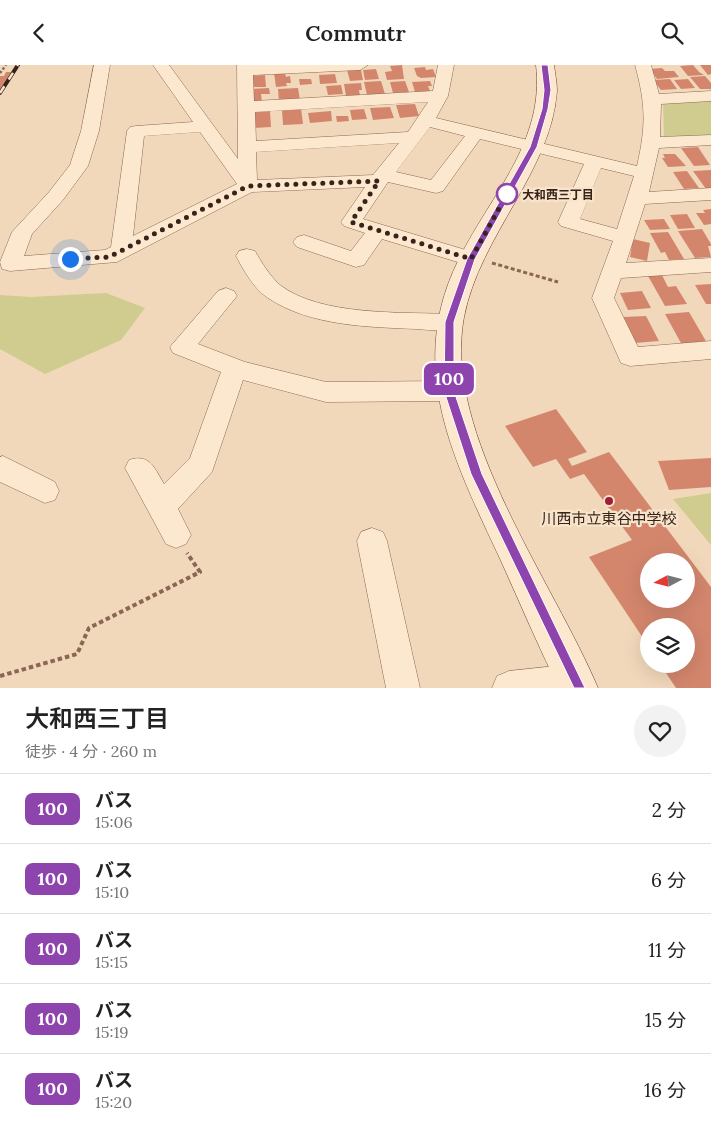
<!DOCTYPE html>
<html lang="ja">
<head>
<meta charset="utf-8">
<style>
	body { margin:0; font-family:Lora,"Noto Sans JP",serif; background:#f2f2f2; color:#222; height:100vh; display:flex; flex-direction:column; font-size:19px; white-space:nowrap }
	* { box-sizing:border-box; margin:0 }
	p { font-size:16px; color:#767676 }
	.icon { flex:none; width:28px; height:28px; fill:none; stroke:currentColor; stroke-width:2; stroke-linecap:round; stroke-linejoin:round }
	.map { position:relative; height:623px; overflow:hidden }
	.details { display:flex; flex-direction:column; background:#fff; flex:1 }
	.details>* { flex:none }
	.badge { padding:0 10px; border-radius:8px; font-size:18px; line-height:32px }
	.needle { width:32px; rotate:263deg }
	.tools { position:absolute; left:640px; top:488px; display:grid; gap:10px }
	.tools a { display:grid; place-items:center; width:55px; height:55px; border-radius:50%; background:#fff; box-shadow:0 5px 20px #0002; font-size:25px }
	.you { position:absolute; width:25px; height:25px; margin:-12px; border:4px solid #fff; border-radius:50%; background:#1a73e8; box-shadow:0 0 0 8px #1a73e833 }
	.map>.badge { position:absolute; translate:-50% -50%; box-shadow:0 0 0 2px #fff }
	.round { display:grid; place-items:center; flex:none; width:52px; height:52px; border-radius:26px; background:#f2f2f2 }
	.summary { display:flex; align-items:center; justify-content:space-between; height:85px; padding:0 25px }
	h1 { font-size:24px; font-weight:600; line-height:38px }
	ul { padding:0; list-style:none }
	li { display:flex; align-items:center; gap:15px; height:70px; padding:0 25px; border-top:1px solid #e0e0e0 }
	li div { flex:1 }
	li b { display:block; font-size:19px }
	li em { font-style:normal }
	li .badge { min-width:55px; font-weight:700; text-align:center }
	header { display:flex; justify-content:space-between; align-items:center; height:65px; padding:0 25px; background:#fff; font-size:22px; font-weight:600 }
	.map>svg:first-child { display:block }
	.green { fill:#d0cc8f }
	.building { fill:#d4866d; fill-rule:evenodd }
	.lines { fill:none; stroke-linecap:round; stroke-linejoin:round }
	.street-casing { stroke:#8a6754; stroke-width:1 }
	.secondary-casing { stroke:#6c4837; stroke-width:1 }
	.path-far2 { stroke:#8a6754; stroke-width:2.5; stroke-dasharray:2.5 2; stroke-linecap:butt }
	.path-far1 { stroke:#8a6754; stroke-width:3; stroke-dasharray:4 2.5; stroke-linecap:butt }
	.path { stroke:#8a6754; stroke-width:4; stroke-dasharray:4.5 3; stroke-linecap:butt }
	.street { fill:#fce7cf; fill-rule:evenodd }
	.secondary { fill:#fce7cf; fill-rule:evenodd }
	.rail-casing { stroke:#38231a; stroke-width:4 }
	.rail { stroke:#f8e4cb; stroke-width:2.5; stroke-dasharray:8; stroke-linecap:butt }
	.line { fill:#8e44ad; stroke:#fff }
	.walk { stroke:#38231a; stroke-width:5; stroke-dasharray:0 9 }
	.stop-dot { fill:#fff; stroke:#8e44ad; stroke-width:2.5 }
	.poi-dot { fill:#9f1e36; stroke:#f8e4cb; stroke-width:2 }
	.labels { text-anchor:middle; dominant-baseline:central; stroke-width:4.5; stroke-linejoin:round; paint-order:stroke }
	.far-stop-label { font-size:12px; font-weight:bold; fill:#38231a; stroke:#f8e4cb; text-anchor:start }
	.poi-label { font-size:15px; fill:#38231a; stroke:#f8e4cb }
</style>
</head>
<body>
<header><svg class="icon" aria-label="back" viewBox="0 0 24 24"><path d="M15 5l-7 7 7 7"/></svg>Commutr<svg class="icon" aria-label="search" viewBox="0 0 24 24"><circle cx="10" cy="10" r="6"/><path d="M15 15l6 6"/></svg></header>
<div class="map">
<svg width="711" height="623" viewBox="0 0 711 623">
	<rect width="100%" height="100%" fill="#f2d8bb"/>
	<!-- green -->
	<g class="green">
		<path d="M711,32V71L664,72L663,35Z"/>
		<path d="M106,228L145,243L121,275L45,309L0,284V230L31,232Z"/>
		<path d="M711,428V480L673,434Z"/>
	</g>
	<!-- building -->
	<g class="building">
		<path d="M402,0L404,14L387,15L385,7L392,6L390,1Z"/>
		<path d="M693,0L699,7L704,10L688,11L680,1Z"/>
		<path d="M700,0H711V9L708,10Z"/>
		<path d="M425,2L426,5L433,4L436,12L421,13L417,11L414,3Z"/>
		<path d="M662,3L665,6H674L679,12L657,14L650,4Z"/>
		<path d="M376,4L379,14L365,15L363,5Z"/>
		<path d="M347,5H361L363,15L350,16Z"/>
		<path d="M6,7H11L0,24V11H4Z"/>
		<path d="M274,8H285L286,12L290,11L291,18H286L287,21L276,22Z"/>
		<path d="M335,9L337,18L320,19L319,10Z"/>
		<path d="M265,10L266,22H253L249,11Z"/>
		<path d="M705,11L711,18V24H700L690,12Z"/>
		<path d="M299,14H311L312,19L300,20Z"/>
		<path d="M670,14L677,24L661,25L653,15Z"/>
		<path d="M688,14L695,23L681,24L674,15Z"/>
		<path d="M381,16L385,29L367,30L364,17Z"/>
		<path d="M405,16L409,27L393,28L390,17Z"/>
		<path d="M430,16L432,21H428L430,26L415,27L412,17Z"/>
		<path d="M361,18L362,25H359L360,31H346L344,19Z"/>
		<path d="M341,20L343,29L328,30L326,21Z"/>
		<path d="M269,23L270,29H261L262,37L250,38V24Z"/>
		<path d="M298,23L300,35L279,37L278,24Z"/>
		<path d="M415,39L419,51L400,53L396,40Z"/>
		<path d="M390,42L394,53L373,55L370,43Z"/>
		<path d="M301,43L303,59L283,60L282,45Z"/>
		<path d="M364,44L367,54L352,55L350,45Z"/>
		<path d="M270,46L271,62L254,63L253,47Z"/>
		<path d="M331,46L332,56L310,58L308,48Z"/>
		<path d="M336,51H348L349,56L337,57Z"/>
		<path d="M698,82L710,100L694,101L681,83Z"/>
		<path d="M663,89H675L686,101L668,102L662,93H665Z"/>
		<path d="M711,105V123L706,124L693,106Z"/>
		<path d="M687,106L699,123L684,124L673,107Z"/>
		<path d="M711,144V159L704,160L696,148H705L703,145Z"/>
		<path d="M687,149L695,163L678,164L670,150Z"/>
		<path d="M664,154L670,164L650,165L644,155Z"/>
		<path d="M702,164L711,179V181H708L711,192L695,193L678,166Z"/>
		<path d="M668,167L677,182L684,194L669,195L665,187L661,188L650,168Z"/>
		<path d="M633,174L650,178L647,196L630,192Z"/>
		<path d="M662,210L668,222L676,221L687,239L665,241L648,211Z"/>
		<path d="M711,219V239H706L695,220Z"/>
		<path d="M642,226L651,243L628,245L620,228Z"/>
		<path d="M689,247L707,278L682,280L665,249Z"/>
		<path d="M646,251L659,276L635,278L623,252Z"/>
		<path d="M556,344L587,387L568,394L572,401L609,387L711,522V623H676L660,599H686V561H649V582L589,492L632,475L584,409L570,414L556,394L533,402L505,361ZM649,496H686V534H649Z"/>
		<path d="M711,393V422L669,425L658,396Z"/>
	</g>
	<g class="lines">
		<!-- street casing -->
		<g class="street-casing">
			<g id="street">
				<path d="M94,0H110L99,66L88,101L63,135L32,169L24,191L105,185L111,182L127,66L130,62L136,61L193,57L153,0H169L238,94L237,0H368L360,5L253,10L254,36L433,26L438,0H454L448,31L436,53L637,101C646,61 646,40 635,0H651L659,29L711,26V36L661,39L660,72L711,70V80L659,83L649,127L711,123V135L645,139L626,198L711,193V207L621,213L614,233L638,282L711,276V294L630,301L621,298L592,233L613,176L561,161L558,157L584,99L480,74L443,126L436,128L388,117L363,154L479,189L482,194L479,199L471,201L382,174L364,200L356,202L297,182L293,177L297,172L304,170L351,186L365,168L344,161L341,157L365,122L252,127L117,197L10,206L2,204L0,197L12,167L49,127L70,100L81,66ZM428,37L408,67L256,76L255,47ZM430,62L465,71L431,115L396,107ZM200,67L237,119L133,171L144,71ZM399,78L373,110L257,115L256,87ZM601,103L634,111L617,164L580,154Z"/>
				<path d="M247,184L255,186C262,198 269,210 280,220C320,251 402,247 450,249L458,251L462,257L458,263C445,267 430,265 417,264C368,262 310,261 268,233C254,224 244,206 236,191L239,186Z"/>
				<path d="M226,223L234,226L237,231L198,279L245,297L326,317L449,316L458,319L462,326L458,333L449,336L326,337L243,315L212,407L178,444L191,470L186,479L176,483L166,479L125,403L129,395C150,388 155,404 164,419L190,393L221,307L173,288L170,282L218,226Z"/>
				<path d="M3,391L55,417L59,426L55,435L45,438L0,417V392Z"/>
				<path d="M372,463L383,467L387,476L420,623H386L357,476L361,467Z"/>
				<path d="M575,599L587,604L592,616L589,623H492L497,611L509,606Z"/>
			</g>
		</g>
		<!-- secondary casing -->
		<g class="secondary-casing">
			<path id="secondary" d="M536,0H554C555,8 557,18 557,26C551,107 480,170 464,252C442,368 554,518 598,623H559C538,581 520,538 501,496C454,395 404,301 460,192C492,128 545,76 536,0Z"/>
		</g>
		<!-- path-far2 -->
		<path class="path-far2" d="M0,8L6,0"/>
		<!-- path-far1 -->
		<path class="path-far1" d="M492,198L558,217"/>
		<!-- path -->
		<path class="path" d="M0,611L77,589L89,563L200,507L187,488"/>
		<!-- street -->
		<use href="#street" class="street"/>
		<!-- secondary -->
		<use href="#secondary" class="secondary"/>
		<!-- rail casing -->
		<g class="rail-casing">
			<path id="rail" d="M0,28L18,0"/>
		</g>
		<!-- rail -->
		<use href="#rail" class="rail"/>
	</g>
	<!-- line -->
	<path class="line" d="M541,0H548L551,25L548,44L537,82L475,194L454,257V326L482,409L585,623H574L471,409L444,326L445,257L467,194L530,82L542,44L544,25Z"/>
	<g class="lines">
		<!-- walk -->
		<path class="walk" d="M70,194L109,192L248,121L379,116L351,157L471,194L507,129"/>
	</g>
	<!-- markers -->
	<circle class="stop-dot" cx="507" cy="129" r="10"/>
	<circle class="poi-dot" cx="609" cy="436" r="5"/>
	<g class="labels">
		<!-- far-stop labels -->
		<g class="far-stop-label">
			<text x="522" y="129">大和西三丁目</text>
		</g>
		<!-- poi labels -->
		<g class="poi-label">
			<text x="609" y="453">川西市立東谷中学校</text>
		</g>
	</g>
</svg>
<div class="tools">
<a><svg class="needle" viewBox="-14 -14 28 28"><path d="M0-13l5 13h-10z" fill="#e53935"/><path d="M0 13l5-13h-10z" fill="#767676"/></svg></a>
<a><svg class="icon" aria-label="layers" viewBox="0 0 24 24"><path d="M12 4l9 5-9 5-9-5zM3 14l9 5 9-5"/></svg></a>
</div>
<div class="you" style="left:70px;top:194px"></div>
<b class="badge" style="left:449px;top:314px;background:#8e44ad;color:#fff">100</b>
</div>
<section class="details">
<div class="summary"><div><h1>大和西三丁目</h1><p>徒歩 · 4 分 · 260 m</p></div><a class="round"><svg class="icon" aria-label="heart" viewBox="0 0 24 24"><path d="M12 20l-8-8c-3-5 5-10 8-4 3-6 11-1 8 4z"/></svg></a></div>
<ul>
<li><span class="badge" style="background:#8e44ad;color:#fff">100</span><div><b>バス</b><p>15:06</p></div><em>2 分</em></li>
<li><span class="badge" style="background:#8e44ad;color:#fff">100</span><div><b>バス</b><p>15:10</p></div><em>6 分</em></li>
<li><span class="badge" style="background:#8e44ad;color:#fff">100</span><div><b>バス</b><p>15:15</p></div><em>11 分</em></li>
<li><span class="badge" style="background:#8e44ad;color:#fff">100</span><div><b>バス</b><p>15:19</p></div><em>15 分</em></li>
<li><span class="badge" style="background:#8e44ad;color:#fff">100</span><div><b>バス</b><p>15:20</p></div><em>16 分</em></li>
</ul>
</section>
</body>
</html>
